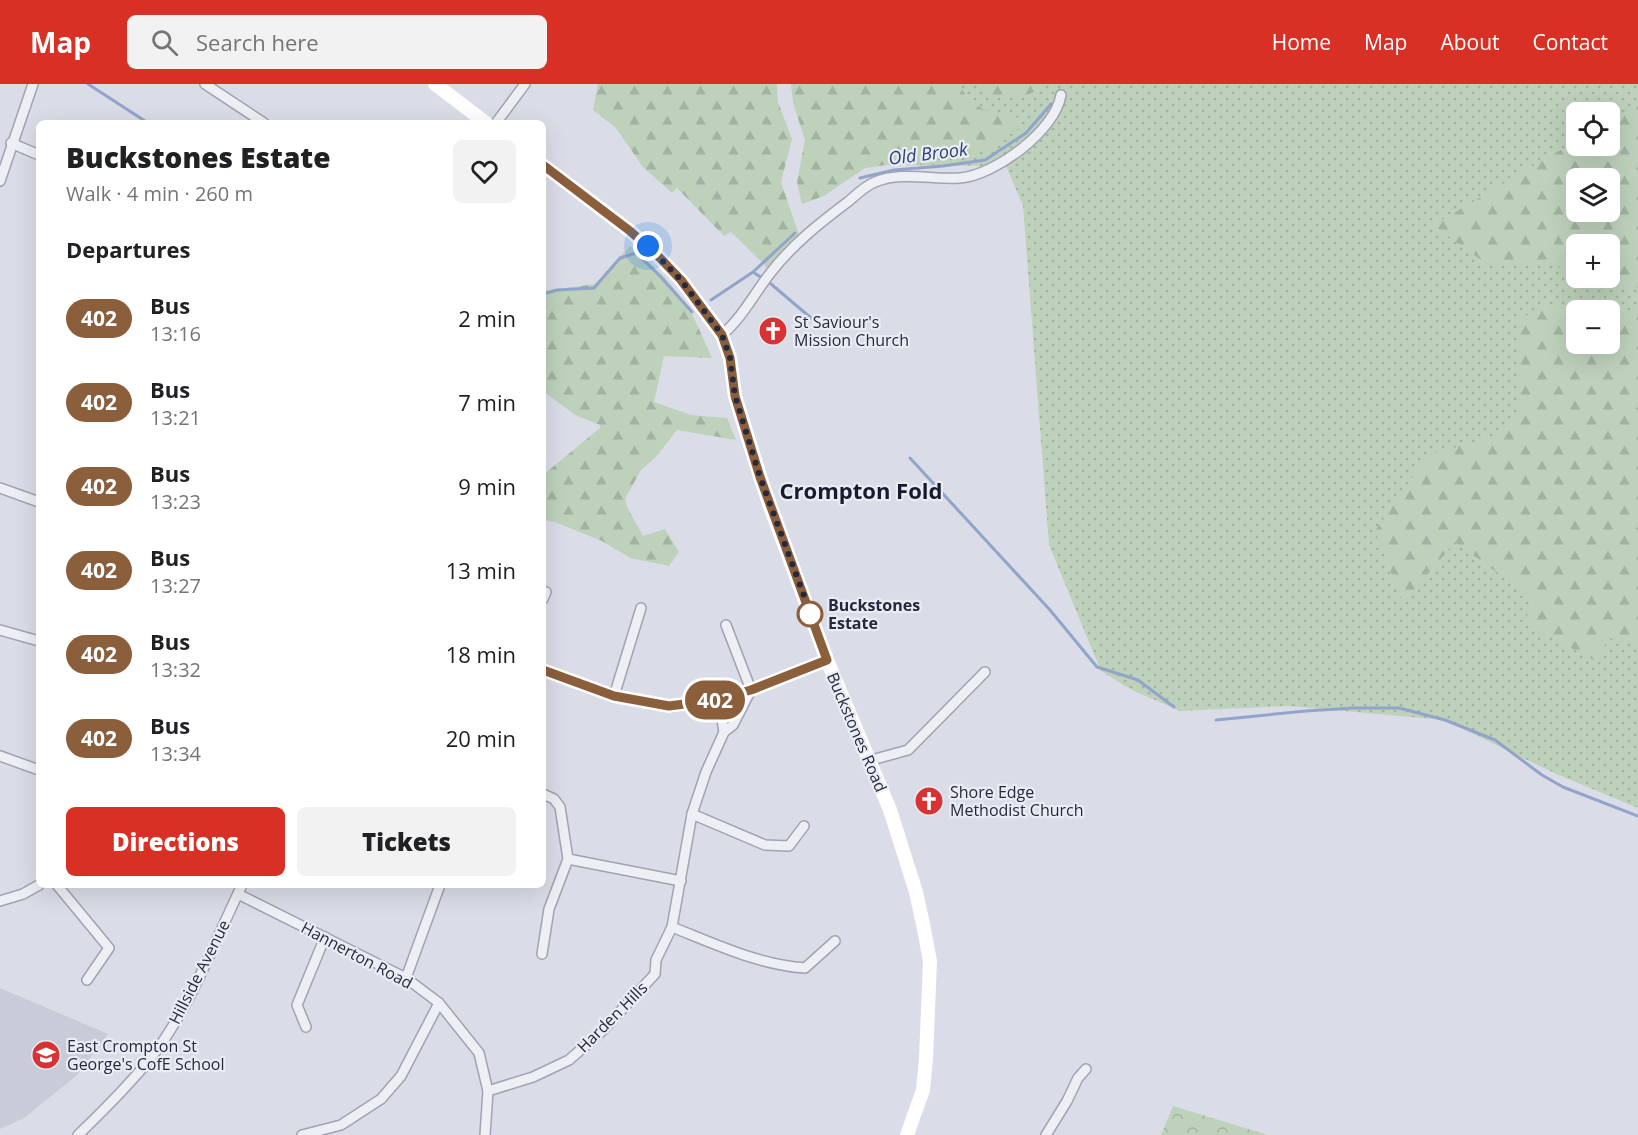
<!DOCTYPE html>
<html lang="en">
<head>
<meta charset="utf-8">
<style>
	body { margin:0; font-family:"Open Sans",sans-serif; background:#f2f2f2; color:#202124; height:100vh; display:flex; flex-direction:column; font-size:22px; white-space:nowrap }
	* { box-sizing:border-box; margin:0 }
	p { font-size:20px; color:#757577 }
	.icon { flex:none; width:33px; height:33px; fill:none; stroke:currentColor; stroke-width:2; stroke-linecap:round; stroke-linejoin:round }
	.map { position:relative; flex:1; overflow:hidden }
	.panel { position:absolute; left:36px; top:36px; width:510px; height:768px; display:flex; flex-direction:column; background:#fff; border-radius:9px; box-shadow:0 6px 24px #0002 }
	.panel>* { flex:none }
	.badge { padding:0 12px; border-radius:20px; font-size:21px; line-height:39px }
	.tools { position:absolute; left:1566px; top:18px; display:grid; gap:12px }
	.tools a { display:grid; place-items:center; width:54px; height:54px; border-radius:9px; background:#fff; box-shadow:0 6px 24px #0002; font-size:30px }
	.you { position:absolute; width:30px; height:30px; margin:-15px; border:4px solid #fff; border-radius:50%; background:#1a73e8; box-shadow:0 0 0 9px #1a73e833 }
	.map>.badge { position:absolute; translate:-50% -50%; box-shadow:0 0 0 3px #fff }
	h2 { padding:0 30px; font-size:22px; line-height:54px }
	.round { display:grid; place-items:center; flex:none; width:63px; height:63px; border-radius:9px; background:#f2f2f2 }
	.overview { display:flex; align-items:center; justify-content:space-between; height:102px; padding:0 30px }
	h1 { font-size:28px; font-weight:800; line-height:45px }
	.button { display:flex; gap:12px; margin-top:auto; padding:12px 30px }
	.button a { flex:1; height:69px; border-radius:9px; background:#d93025; color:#fff; font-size:24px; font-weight:800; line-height:69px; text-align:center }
	.button a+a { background:#f2f2f2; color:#202124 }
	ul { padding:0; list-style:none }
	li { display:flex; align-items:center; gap:18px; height:84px; padding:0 30px }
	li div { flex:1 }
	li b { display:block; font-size:22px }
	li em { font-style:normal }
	li .badge { min-width:66px; font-weight:700; text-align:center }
	header { display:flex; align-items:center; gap:36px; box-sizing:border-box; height:84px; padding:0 30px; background:#d93025; color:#fff }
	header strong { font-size:28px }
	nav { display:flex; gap:33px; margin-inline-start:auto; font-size:21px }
	.search { width:420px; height:54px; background:#f2f2f2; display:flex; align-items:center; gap:15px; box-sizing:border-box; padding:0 21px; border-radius:9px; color:#757577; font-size:22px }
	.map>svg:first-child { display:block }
	.built { fill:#c8ccd9 }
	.grass { fill:url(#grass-dots); fill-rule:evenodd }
	.forest { fill:url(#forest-firs); fill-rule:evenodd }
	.park { fill:url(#park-crowns) }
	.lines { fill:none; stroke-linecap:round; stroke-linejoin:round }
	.stream { stroke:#92a4ca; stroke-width:3 }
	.minor-casing { stroke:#a0a3b1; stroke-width:12 }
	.minor { stroke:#edeff5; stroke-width:9 }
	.secondary { stroke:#fff; stroke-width:14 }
	.line-casing { stroke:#fff; stroke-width:14 }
	.line { stroke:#8b5e3c; stroke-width:9 }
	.walk { stroke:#24293d; stroke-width:6; stroke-dasharray:0 10.8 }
	.stop-dot { fill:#fff; stroke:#8b5e3c; stroke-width:3 }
	.labels { text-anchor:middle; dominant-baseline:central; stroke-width:4.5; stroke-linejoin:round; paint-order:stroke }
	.poi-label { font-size:16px; fill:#24293d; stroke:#eaecf4; text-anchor:start }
	.stop-label { font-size:16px; font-weight:bold; fill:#24293d; stroke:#eaecf4; text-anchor:start }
	.street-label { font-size:16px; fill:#24293d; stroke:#eaecf4 }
	.water-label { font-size:18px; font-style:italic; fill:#2b4074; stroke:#eaecf4 }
	.district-label { font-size:22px; font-weight:bold; fill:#161b2e; stroke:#eaecf4 }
</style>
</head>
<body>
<header>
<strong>Map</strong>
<div class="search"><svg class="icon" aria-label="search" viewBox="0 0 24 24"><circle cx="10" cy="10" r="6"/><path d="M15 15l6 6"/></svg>Search here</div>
<nav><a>Home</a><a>Map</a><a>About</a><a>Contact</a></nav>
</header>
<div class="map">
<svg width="1638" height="1051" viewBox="0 0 1638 1051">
	<defs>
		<pattern id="grass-dots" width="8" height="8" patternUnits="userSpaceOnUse" patternTransform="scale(1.5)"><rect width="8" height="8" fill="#bdd1bb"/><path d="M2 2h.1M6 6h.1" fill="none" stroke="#a2b3a2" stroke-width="1.8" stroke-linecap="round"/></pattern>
		<pattern id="forest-firs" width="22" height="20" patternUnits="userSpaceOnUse" patternTransform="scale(1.5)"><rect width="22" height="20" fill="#bdd1bb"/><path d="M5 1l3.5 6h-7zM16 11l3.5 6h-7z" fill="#a2b3a2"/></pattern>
		<pattern id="park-crowns" width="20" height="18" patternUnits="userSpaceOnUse" patternTransform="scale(1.5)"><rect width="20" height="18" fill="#bdd1bb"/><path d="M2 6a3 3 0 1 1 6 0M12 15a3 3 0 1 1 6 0" fill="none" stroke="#a2b3a2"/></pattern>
	</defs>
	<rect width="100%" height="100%" fill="#dadde7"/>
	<!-- built -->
	<path class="built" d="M0,904L108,950L77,991L24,1034L0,1045Z"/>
	<!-- grass -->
	<path class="grass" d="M850,0H1638V724L1554,689L1445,636L1288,622L1180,627L1132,606L1101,587L1049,461L1023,122L1006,82L883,81ZM1576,28H1610V62H1576ZM1576,94H1610V128H1576ZM1576,160H1610V194H1576ZM1576,226H1610V260H1576Z"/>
	<!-- forest -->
	<g class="forest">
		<path d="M598,0H777L778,18L792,55L781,98L799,151L769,185L731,148L724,152L677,104L672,109L643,83L616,44L593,26Z"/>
		<path d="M791,0H959C973,27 992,29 1020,34L1022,42L985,67L865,84L824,112L802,120L797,98L805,56L793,19Z"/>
		<path d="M981,0H1050C1031,11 997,25 981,0Z"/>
		<path d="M1638,22V204L1576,194L1549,178L1485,179L1433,141L1576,57V62H1610V38ZM1576,94H1610V128H1576ZM1610,160V194H1576V160Z"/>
		<path d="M630,162L661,189L689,223L712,274L664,272L654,318L691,331L727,334L736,356L677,346L656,373L641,386L625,415L627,423L643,452L665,445L679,468L669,482L630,474L602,457L555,438L543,436V391L600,344V341L575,331L543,307V207L595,200Z"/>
		<path d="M1550,221L1638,227V558L1631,554L1625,561L1608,553L1598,578L1524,539L1534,515L1455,458L1403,519L1375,447L1428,371L1502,350L1517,334L1518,235ZM1610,226V260H1576V226Z"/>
	</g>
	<!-- park -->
	<path class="park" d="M1173,1022L1268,1051H1161Z"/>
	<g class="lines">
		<!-- stream -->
		<g class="stream">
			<path d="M88,0L148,39"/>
			<path d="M860,94L894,86L943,82L985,76L1026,49L1051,20"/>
			<path d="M753,188L771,200L817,239"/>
			<path d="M543,210L557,206L594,204L620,174L636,169L660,192L692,228"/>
			<path d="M711,216L753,188L795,149"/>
			<path d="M910,374L1050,526L1097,583L1138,596L1174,623"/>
			<path d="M1216,636L1306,627L1353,624H1399L1445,636L1495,656L1542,691L1563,703L1638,732"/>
		</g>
		<!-- minor casing -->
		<g class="minor-casing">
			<g id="minor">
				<path d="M205,0L264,39"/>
				<path d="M496,39L525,0"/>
				<path d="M11,59L39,71"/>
				<path d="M0,97L33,0"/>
				<path d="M722,251C743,233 755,208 772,187C794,159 821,138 849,117C857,110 865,102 875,98C901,87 933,96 960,94C995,91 1055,47 1061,11"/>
				<path d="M0,404L39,418"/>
				<path d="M543,515L546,508"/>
				<path d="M0,546L39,557"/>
				<path d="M543,586L614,612L670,623L715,616L751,606L827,576"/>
				<path d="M614,612L641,524"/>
				<path d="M715,616L721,629L724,648"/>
				<path d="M0,672L39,686"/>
				<path d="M868,677L908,666L985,588"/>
				<path d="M692,730L765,761L789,762L804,742"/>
				<path d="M568,775L681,797"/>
				<path d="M57,801L109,864L87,896"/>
				<path d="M238,810L406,894L439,919L479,969L488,1007L485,1051"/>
				<path d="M0,817L23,810L39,801"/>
				<path d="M672,843C715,860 759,881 805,884L835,857"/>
				<path d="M542,870L549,825L568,775L560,723L554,715L543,710"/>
				<path d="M406,894L440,801"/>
				<path d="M306,943L297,921L325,853"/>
				<path d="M488,1007L533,993L569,976L601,948L655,890L656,876L672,843L692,730L706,688L724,648L733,641L751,606L726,541"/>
				<path d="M78,1051C103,1027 128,1002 150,975C189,926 215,857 242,801"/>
				<path d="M302,1051L341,1041L381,1015L401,992L439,919"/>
				<path d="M1046,1051L1067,1017L1078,994L1086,985"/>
			</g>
		</g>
		<!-- minor -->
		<use href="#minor" class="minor"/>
		<!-- secondary -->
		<g class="secondary">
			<path d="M435,0L486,39"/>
			<path d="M543,81L630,147L657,171L681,196L722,251L730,274L735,312L768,417L827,576L890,726L916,808L923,840L930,877L926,975L923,1006L907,1051"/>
		</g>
	</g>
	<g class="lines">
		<!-- line casing -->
		<g class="line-casing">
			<path id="line" d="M543,81L630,147L657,171L681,196L722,251L730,274L735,312L760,393L827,576L751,606L715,616L669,622L614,612L543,586"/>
		</g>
		<!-- line -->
		<use href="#line" class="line"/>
		<!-- walk -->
		<path class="walk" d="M648,162L681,196L722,251L730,274L735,312L760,393L813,536L810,530"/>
	</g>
	<!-- icons -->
	<defs>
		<g id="church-disc" transform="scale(1.5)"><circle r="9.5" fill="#d83333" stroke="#eaecf4"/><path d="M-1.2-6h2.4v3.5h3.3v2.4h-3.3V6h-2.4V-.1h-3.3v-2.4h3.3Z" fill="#fff"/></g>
		<g id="school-disc" transform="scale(1.5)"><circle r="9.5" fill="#d83333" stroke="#eaecf4"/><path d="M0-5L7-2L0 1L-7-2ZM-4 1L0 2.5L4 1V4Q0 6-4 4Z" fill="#fff"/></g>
	</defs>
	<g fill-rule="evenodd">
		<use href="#church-disc" x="773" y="247"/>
		<use href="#church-disc" x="929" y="717"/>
		<use href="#school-disc" x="46" y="971"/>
	</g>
	<!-- markers -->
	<circle class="stop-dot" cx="810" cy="530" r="12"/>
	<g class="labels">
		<!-- poi labels -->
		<g class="poi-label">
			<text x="794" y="238">St Saviour's<tspan x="794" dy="18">Mission Church</tspan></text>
			<text x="950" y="708">Shore Edge<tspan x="950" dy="18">Methodist Church</tspan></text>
			<text x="67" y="962">East Crompton St<tspan x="67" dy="18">George's CofE School</tspan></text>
		</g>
		<!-- stop labels -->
		<g class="stop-label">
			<text x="828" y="521">Buckstones<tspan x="828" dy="18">Estate</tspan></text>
		</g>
		<!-- street labels -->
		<g class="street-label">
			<text transform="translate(857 648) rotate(67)">Buckstones Road</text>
			<text transform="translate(357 871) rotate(28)">Hannerton Road</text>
			<text transform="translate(199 888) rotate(-63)">Hillside Avenue</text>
			<text transform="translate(612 933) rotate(-45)">Harden Hills</text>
		</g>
		<!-- water labels -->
		<g class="water-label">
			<text transform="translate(928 69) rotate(-7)">Old Brook</text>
		</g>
		<!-- district labels -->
		<g class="district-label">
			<text x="861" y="406">Crompton Fold</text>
		</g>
	</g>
</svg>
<div class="tools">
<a><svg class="icon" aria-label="locate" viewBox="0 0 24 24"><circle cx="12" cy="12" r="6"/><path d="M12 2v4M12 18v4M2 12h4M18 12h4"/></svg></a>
<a><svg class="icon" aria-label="layers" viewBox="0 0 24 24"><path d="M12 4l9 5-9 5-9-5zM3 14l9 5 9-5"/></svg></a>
<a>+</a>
<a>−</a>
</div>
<div class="you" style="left:648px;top:162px"></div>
<b class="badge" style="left:715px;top:616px;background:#8b5e3c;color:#fff">402</b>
<section class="panel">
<div class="overview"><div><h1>Buckstones Estate</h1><p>Walk · 4 min · 260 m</p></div><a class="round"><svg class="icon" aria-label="heart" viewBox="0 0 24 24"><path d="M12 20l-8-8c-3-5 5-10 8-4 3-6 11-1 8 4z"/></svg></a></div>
<h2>Departures</h2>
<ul>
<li><span class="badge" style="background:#8b5e3c;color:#fff">402</span><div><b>Bus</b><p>13:16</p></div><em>2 min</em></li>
<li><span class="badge" style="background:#8b5e3c;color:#fff">402</span><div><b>Bus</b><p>13:21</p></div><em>7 min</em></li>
<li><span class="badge" style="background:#8b5e3c;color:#fff">402</span><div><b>Bus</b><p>13:23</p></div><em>9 min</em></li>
<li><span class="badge" style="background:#8b5e3c;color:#fff">402</span><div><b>Bus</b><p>13:27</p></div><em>13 min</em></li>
<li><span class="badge" style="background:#8b5e3c;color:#fff">402</span><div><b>Bus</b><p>13:32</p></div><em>18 min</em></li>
<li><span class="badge" style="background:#8b5e3c;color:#fff">402</span><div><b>Bus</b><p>13:34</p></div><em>20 min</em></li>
</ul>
<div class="button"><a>Directions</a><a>Tickets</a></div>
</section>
</div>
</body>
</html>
